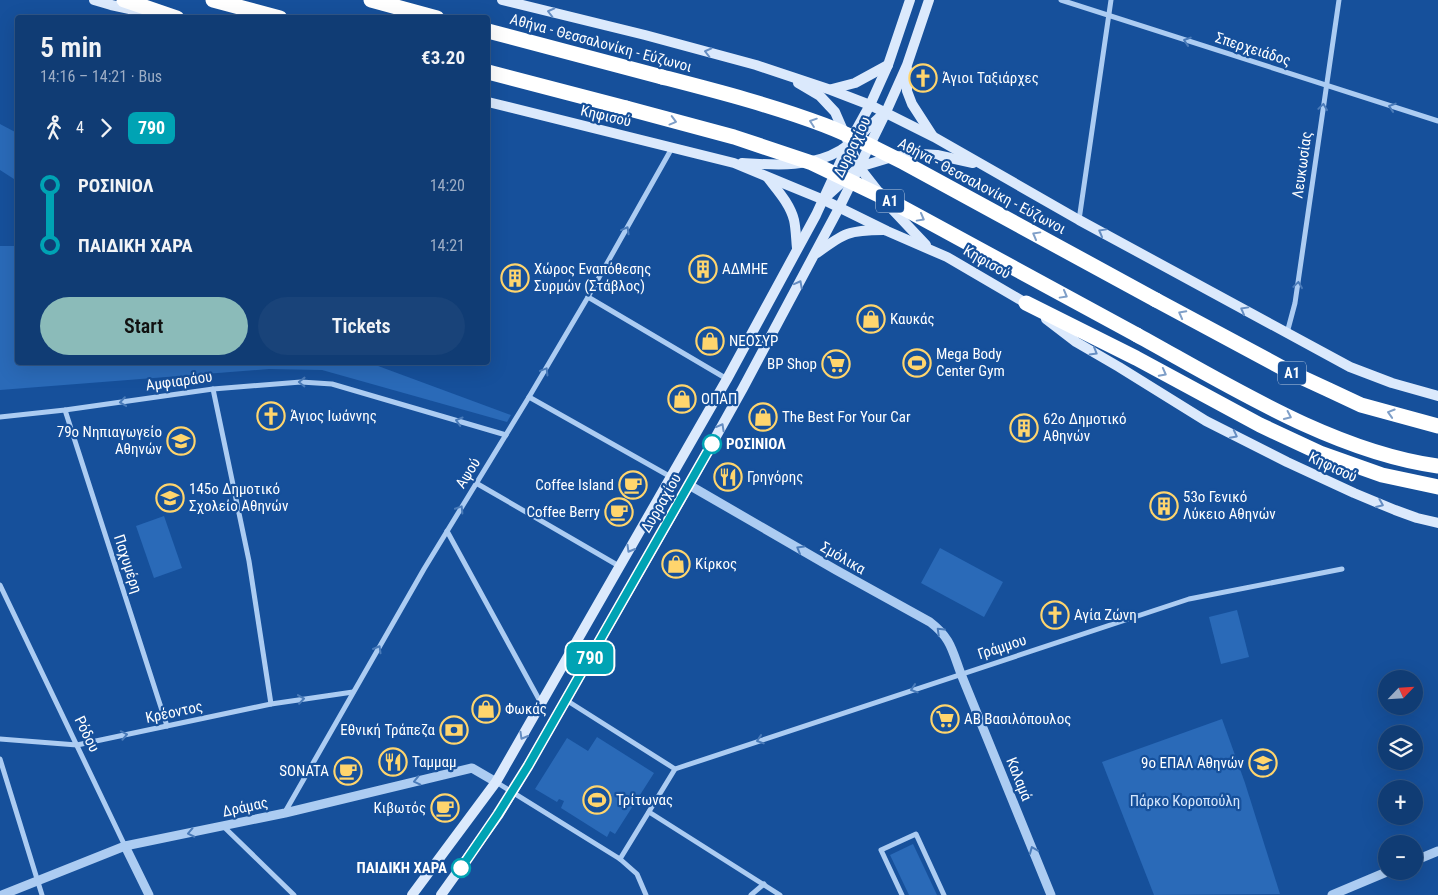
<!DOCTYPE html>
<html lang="en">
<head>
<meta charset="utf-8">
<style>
	body { margin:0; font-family:"Roboto Condensed",sans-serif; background:#194379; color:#f1f3f6; height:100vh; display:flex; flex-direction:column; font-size:19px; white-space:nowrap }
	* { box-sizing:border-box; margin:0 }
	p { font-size:16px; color:#9cadc5 }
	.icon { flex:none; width:28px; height:28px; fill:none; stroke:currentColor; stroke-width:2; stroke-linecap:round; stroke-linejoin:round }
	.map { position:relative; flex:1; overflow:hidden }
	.details { position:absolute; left:15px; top:15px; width:475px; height:350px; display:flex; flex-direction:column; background:#103c74; border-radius:5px; box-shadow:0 5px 20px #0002,0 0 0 1px #305686 }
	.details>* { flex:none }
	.badge { padding:0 10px; border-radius:8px; font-size:18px; line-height:32px }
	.needle { width:32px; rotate:65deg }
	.fabs { position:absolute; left:1378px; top:670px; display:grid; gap:10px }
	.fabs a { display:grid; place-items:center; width:45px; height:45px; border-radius:50%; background:#103c74; box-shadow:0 5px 20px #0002,0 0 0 1px #305686; font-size:25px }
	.map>.badge { position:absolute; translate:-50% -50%; box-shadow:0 0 0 2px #fff }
	.legs { display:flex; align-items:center; gap:8px; height:55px; padding:0 25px; font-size:16px }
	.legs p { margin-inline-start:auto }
	.head { display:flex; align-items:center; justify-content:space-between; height:85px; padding:0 25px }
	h1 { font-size:28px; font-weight:600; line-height:38px }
	.cta { display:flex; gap:10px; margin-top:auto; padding:10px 25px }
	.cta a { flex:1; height:58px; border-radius:30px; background:#8bbbb9; color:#111; font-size:20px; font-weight:600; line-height:58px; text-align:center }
	.cta a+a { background:#194379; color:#f1f3f6 }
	ul { padding:0 25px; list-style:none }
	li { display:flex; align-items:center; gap:18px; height:60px; font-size:19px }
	li i { display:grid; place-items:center; width:8px; height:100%; margin:0 6px; background:currentColor }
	li i::after { content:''; width:12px; height:12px; margin:-6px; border:4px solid; border-radius:50%; background:#103c74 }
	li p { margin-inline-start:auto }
	li:first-child i { background:linear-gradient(#0000 50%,currentColor 0) }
	li:last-child i { background:linear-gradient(currentColor 50%,#0000 0) }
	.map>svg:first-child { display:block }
	.green { fill:#2a6ab8 }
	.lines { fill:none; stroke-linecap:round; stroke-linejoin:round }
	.minor { stroke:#acccf2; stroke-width:5 }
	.tertiary { stroke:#acccf2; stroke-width:9 }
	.secondary { stroke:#dbe9fc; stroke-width:10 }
	.motorway { stroke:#fff; stroke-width:15 }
	.motorway-bridge { stroke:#fff; stroke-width:15 }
	.oneway { stroke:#658dc2 }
	.oneway2 { stroke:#4a7bb9 }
	.oneway3 { stroke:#7f9fc8 }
	.line-1-casing { stroke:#fff; stroke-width:11 }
	.line-1 { stroke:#00a3b4; stroke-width:8 }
	.stop-1-dot { fill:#fff; stroke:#00a3b4; stroke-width:2.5 }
	.labels { text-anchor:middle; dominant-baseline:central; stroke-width:4.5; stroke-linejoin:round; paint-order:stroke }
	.shield { fill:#16509b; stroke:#b9cae1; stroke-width:1 }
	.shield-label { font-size:14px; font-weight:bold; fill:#fff }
	.street-label { font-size:15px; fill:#fff; stroke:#16509b }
	.poi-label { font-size:15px; fill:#fff; stroke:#16509b; text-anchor:start }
	.stop-label { font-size:15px; font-weight:bold; fill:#fff; stroke:#16509b; text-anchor:start }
	.park-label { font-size:15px; fill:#d4e6fc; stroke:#16509b }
</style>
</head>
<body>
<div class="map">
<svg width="1438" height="895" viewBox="0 0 1438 895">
	<rect width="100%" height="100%" fill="#16509b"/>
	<!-- green -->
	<g class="green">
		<path d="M0,124L17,133V181L0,170Z"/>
		<path d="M0,246H17L18,362L370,363L511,415L507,422L322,370L269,369L0,390Z"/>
		<path d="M164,516L182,568L154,578L136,526Z"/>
		<path d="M940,548L1003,582L984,617L921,583Z"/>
		<path d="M1237,610L1249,657L1221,664L1209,617Z"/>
		<path d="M1222,719L1245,783L1280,894L1154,895L1102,762Z"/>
		<path d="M597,737L654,773L615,834L610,831L607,837L561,808L564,801L559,799L557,802L535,789L567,738L588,751Z"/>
		<path d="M913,844L937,895H909L890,855Z"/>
	</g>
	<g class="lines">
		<!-- minor -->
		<g class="minor">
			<path d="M1061,0L1438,121"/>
			<path d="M1079,220L1111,0"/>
			<path d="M588,297L727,379"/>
			<path d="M1287,333L1295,303L1339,0"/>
			<path d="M213,389L249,561L271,704"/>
			<path d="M529,397L671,477"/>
			<path d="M65,410L167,726"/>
			<path d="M0,417L65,410L213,389L301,382L332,384L506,435"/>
			<path d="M476,483L619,566"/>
			<path d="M447,531L541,703"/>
			<path d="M0,585L125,846"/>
			<path d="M566,700L675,769"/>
			<path d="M0,739L77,745L271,704L353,692"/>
			<path d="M0,759L42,895"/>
			<path d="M496,782L620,859L637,874L646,895"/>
			<path d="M285,812L424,569L529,397L588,297L672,148"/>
			<path d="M649,812L780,895"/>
			<path d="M223,826L294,895"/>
			<path d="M620,859L675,769L1189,599L1342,569"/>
			<path d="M751,895L764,884"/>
			<path d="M902,895L881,850L916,834L944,895"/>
		</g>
		<!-- tertiary -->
		<g class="tertiary">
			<path d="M689,485L836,570L930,622C951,638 952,650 961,674L1051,895"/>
			<path d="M125,846L149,895"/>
			<path d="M1414,861L1438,851"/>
			<path d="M2,895L125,846L285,813L472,768L496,782"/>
			<path d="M1332,895L1389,871"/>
		</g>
		<!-- secondary -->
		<g class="secondary">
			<path d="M94,0L111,5L139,11"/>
			<path d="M502,0L645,35L756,65L831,90L870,105L934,137L1079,220L1350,367L1392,383L1438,396"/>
			<path d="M907,69V91L912,104L932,135"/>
			<path d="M798,83L820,96L835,112L859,167L892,209L926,245"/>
			<path d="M832,89L855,83L888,65"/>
			<path d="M488,102L734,163L824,200L887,231L947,257L1031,306"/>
			<path d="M742,163C775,165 811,168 841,150C856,140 869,127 882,115"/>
			<path d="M768,178C778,191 790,204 794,220C796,229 796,239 797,248"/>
			<path d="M828,195L859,167L892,157L922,154L937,155L973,163"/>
			<path d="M817,253C844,233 849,230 883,230"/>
			<path d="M1046,319L1076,342L1119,367L1206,421L1287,462L1354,493L1395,510L1417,518L1438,523"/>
			<path d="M412,895L496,782L727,379L816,215L849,143L870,105L888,65L910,0"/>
			<path d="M441,895L499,814L528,766L689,485L743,388L839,208L886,112L907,65L929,0"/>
		</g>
		<!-- motorway -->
		<g class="motorway">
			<path d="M124,0L177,18"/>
			<path d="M213,0L280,18"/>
			<path d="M371,0L437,18"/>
			<path d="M488,31L662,77"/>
			<path d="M488,72L626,108"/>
			<path d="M1156,300L1290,372L1329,390L1361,405L1438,426"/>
			<path d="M1026,303L1136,358L1260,425L1320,453L1382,475L1438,487"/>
			<path d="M1137,335C1228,385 1334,452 1438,466"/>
		</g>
		<!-- motorway-bridge -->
		<g class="motorway-bridge">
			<path d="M662,77C716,91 771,105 824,125C851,135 876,149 901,161L1156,300"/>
			<path d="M626,108L734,137L812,163L885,198L1137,335"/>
		</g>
	</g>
	<!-- one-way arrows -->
	<defs><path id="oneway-chevron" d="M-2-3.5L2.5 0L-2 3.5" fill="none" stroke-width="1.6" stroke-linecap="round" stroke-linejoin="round" transform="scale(1.25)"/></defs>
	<g class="oneway">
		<use href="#oneway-chevron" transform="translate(551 12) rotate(-166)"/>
		<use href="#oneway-chevron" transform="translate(708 52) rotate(-166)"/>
		<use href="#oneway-chevron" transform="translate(1102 232) rotate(-151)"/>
		<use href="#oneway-chevron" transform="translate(799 284) rotate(-62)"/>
		<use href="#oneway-chevron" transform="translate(1244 310) rotate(-151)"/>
		<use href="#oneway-chevron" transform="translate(1094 352) rotate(30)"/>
		<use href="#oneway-chevron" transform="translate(721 427) rotate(-61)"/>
		<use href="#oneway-chevron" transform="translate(1234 435) rotate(27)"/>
		<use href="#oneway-chevron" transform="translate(1380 504) rotate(23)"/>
		<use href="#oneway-chevron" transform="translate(630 549) rotate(120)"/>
		<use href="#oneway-chevron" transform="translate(523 736) rotate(120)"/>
	</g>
	<g class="oneway2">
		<use href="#oneway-chevron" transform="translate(1187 41) rotate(-162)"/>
		<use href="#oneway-chevron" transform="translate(1323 107) rotate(-82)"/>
		<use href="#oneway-chevron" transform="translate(1392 107) rotate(-162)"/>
		<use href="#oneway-chevron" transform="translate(626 230) rotate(-61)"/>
		<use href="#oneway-chevron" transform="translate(1298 285) rotate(-82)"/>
		<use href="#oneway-chevron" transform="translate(545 371) rotate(-59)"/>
		<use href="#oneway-chevron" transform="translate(302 382) rotate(-179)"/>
		<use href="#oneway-chevron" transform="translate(123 402) rotate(172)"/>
		<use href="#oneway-chevron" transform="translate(459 421) rotate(-164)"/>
		<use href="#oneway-chevron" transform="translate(460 509) rotate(-58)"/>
		<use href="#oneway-chevron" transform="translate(800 549) rotate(-150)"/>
		<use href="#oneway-chevron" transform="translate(940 631) rotate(-136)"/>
		<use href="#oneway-chevron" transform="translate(378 649) rotate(-60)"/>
		<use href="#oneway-chevron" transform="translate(914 689) rotate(162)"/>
		<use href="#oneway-chevron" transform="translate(301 699) rotate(-8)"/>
		<use href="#oneway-chevron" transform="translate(124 735) rotate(-11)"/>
		<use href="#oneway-chevron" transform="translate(760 740) rotate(162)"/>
		<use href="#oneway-chevron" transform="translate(417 781) rotate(167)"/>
		<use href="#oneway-chevron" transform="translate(191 833) rotate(168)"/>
		<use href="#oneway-chevron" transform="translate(1033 850) rotate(-112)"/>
	</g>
	<g class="oneway3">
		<use href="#oneway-chevron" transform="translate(673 121) rotate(15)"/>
		<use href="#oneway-chevron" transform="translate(813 122) rotate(-161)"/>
		<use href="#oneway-chevron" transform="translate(921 218) rotate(29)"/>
		<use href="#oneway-chevron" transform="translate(1036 235) rotate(-151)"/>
		<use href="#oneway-chevron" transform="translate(1064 295) rotate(29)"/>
		<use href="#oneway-chevron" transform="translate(1182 314) rotate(-152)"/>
		<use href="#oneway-chevron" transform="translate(1163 373) rotate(28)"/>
		<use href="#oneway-chevron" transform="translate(1391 413) rotate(-163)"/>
		<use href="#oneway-chevron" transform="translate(1288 416) rotate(25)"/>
	</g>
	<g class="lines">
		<!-- line-1 casing -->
		<g class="line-1-casing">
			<path id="line-1" d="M461,868L498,814L528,766L712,444"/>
		</g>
		<!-- line-1 -->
		<use href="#line-1" class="line-1"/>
	</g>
	<!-- icons -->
	<defs>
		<g id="church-ring" transform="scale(1.4375)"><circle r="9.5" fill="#16509b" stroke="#ffd56d" stroke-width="1.5"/><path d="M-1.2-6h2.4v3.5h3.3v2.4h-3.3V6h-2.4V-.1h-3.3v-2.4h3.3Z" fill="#ffd56d"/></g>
		<g id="building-ring" transform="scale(1.4375)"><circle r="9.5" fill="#16509b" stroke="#ffd56d" stroke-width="1.5"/><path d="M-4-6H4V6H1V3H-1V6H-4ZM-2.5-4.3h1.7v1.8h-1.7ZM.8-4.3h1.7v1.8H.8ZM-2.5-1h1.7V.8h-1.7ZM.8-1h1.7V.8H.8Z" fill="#ffd56d"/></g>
		<g id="shop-ring" transform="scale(1.4375)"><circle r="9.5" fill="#16509b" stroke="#ffd56d" stroke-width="1.5"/><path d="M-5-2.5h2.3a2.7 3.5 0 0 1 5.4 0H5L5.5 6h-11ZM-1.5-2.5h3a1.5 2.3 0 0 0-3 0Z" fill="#ffd56d"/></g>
		<g id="stadium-ring" transform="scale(1.4375)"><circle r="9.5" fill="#16509b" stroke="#ffd56d" stroke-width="1.5"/><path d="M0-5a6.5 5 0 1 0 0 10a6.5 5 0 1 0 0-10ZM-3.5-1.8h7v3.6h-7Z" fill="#ffd56d"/></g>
		<g id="supermarket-ring" transform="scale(1.4375)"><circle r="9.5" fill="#16509b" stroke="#ffd56d" stroke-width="1.5"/><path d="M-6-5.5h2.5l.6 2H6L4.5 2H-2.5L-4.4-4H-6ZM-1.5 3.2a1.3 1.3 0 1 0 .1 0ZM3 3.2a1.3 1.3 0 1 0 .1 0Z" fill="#ffd56d"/></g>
		<g id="school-ring" transform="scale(1.4375)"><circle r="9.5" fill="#16509b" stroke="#ffd56d" stroke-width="1.5"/><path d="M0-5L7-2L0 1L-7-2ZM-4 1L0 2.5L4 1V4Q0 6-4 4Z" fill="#ffd56d"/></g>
		<g id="restaurant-ring" transform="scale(1.4375)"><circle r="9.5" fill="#16509b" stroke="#ffd56d" stroke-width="1.5"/><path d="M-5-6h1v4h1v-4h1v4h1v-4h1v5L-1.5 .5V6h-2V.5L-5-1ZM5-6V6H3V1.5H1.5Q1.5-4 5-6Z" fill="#ffd56d"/></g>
		<g id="cafe-ring" transform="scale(1.4375)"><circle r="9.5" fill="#16509b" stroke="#ffd56d" stroke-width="1.5"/><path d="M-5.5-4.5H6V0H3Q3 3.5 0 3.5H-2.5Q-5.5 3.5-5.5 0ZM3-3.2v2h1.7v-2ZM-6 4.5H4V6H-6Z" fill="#ffd56d"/></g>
		<g id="bank-ring" transform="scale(1.4375)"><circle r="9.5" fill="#16509b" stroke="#ffd56d" stroke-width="1.5"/><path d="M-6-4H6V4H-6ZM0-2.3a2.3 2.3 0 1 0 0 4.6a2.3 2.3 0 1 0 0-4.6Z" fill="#ffd56d"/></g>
	</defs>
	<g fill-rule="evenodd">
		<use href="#church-ring" x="923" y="78"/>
		<use href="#building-ring" x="703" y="269"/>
		<use href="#building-ring" x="515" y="278"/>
		<use href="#shop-ring" x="871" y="319"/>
		<use href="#shop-ring" x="710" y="341"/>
		<use href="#stadium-ring" x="917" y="363"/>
		<use href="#supermarket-ring" x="836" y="364"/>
		<use href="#shop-ring" x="682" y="399"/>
		<use href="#church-ring" x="271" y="416"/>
		<use href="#shop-ring" x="763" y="417"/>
		<use href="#building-ring" x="1024" y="428"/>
		<use href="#school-ring" x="181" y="441"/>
		<use href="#restaurant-ring" x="728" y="477"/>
		<use href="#cafe-ring" x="633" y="485"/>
		<use href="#school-ring" x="170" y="498"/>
		<use href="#building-ring" x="1164" y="506"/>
		<use href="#cafe-ring" x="619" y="512"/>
		<use href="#shop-ring" x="676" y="564"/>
		<use href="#church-ring" x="1055" y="615"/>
		<use href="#shop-ring" x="486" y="709"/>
		<use href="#supermarket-ring" x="945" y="719"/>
		<use href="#bank-ring" x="454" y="730"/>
		<use href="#restaurant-ring" x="393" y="762"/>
		<use href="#school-ring" x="1263" y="763"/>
		<use href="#cafe-ring" x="348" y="771"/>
		<use href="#stadium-ring" x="597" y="800"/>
		<use href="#cafe-ring" x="445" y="808"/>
	</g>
	<!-- markers -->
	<g class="stop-1-dot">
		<circle cx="712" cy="444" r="9"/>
		<circle cx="461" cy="868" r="9"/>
	</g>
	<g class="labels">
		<!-- shield labels -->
		<g class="shield">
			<rect x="876" y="189.5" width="28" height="23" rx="4"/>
			<rect x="1278" y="361.5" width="28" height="23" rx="4"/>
		</g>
		<g class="shield-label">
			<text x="890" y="201">Α1</text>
			<text x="1292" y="373">Α1</text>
		</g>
		<!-- street labels -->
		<g class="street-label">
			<text transform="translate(601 43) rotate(15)">Αθήνα - Θεσσαλονίκη - Εύζωνοι</text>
			<text transform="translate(1253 49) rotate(18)">Σπερχειάδος</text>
			<text transform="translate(606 116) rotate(13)">Κηφισού</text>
			<text transform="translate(852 147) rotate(-64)">Δυρραχίου</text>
			<text transform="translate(1302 165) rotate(-82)">Λευκωσίας</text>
			<text transform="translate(982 186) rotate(28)">Αθήνα - Θεσσαλονίκη - Εύζωνοι</text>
			<text transform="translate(987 262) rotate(30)">Κηφισού</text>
			<text transform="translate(179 381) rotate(-8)">Αμφιαράου</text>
			<text transform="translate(1333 467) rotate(25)">Κηφισού</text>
			<text transform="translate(468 473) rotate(-58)">Αψού</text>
			<text transform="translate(661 503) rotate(-60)">Δυρραχίου</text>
			<text transform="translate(843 558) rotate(30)">Σμόλικα</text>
			<text transform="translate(128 564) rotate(72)">Παχυμέρη</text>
			<text transform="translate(1002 647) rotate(-18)">Γράμμου</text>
			<text transform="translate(174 712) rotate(-12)">Κρέοντος</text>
			<text transform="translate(87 734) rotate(64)">Ρόδου</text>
			<text transform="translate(1019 779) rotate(68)">Καλαμά</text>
			<text transform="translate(245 807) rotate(-12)">Δράμας</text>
		</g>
		<!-- poi labels -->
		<g class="poi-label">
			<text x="942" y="78">Άγιοι Ταξιάρχες</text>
			<text x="534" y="269">Χώρος Εναπόθεσης<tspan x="534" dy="17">Συρμών (Στάβλος)</tspan></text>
			<text x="722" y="269">ΑΔΜΗΕ</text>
			<text x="890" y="319">Καυκάς</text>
			<text x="729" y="341">ΝΕΟΣΥΡ</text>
			<text x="936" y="354">Mega Body<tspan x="936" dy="17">Center Gym</tspan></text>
			<text x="817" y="364" text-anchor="end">BP Shop</text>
			<text x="701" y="399">ΟΠΑΠ</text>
			<text x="290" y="416">Άγιος Ιωάννης</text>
			<text x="782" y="417">The Best For Your Car</text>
			<text x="1043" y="419">62ο Δημοτικό<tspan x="1043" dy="17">Αθηνών</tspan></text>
			<text x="162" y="432" text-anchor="end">79ο Νηπιαγωγείο<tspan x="162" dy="17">Αθηνών</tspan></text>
			<text x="747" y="477">Γρηγόρης</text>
			<text x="614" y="485" text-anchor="end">Coffee Island</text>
			<text x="189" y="489">145ο Δημοτικό<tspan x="189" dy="17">Σχολείο Αθηνών</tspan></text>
			<text x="1183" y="497">53ο Γενικό<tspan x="1183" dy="17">Λύκειο Αθηνών</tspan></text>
			<text x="600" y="512" text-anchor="end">Coffee Berry</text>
			<text x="695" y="564">Κίρκος</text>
			<text x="1074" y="615">Αγία Ζώνη</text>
			<text x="505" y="709">Φωκάς</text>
			<text x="964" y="719">ΑΒ Βασιλόπουλος</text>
			<text x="435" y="730" text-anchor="end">Εθνική Τράπεζα</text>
			<text x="412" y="762">Ταμμαμ</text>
			<text x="1244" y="763" text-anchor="end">9ο ΕΠΑΛ Αθηνών</text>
			<text x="329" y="771" text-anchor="end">SONATA</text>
			<text x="616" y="800">Τρίτωνας</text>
			<text x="426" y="808" text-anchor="end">Κιβωτός</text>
		</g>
		<!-- stop labels -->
		<g class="stop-label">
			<text x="726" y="444">ΡΟΣΙΝΙΟΛ</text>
			<text x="447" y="868" text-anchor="end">ΠΑΙΔΙΚΗ ΧΑΡΑ</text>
		</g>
		<!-- park labels -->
		<g class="park-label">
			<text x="1185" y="801">Πάρκο Κοροπούλη</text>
		</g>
	</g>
</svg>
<div class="fabs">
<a><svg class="needle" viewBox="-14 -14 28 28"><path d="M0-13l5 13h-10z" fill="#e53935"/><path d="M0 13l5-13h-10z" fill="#9cadc5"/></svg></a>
<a><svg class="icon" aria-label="layers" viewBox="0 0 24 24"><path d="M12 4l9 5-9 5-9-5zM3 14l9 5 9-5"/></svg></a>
<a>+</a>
<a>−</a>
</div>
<b class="badge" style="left:590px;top:658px;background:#00a3b4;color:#fff">790</b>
<section class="details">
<div class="head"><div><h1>5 min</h1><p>14:16 – 14:21 · Bus</p></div><b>€3.20</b></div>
<div class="legs"><svg class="icon" aria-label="walk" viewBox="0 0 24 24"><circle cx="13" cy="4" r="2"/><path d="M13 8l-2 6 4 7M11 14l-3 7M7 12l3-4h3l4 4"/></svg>4<svg class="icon" aria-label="forward" viewBox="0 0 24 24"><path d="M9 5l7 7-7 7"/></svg><b class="badge" style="background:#00a3b4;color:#fff">790</b></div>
<ul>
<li><i style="color:#00a3b4"></i><b>ΡΟΣΙΝΙΟΛ</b><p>14:20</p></li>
<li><i style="color:#00a3b4"></i><b>ΠΑΙΔΙΚΗ ΧΑΡΑ</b><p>14:21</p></li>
</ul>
<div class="cta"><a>Start</a><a>Tickets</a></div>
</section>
</div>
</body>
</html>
